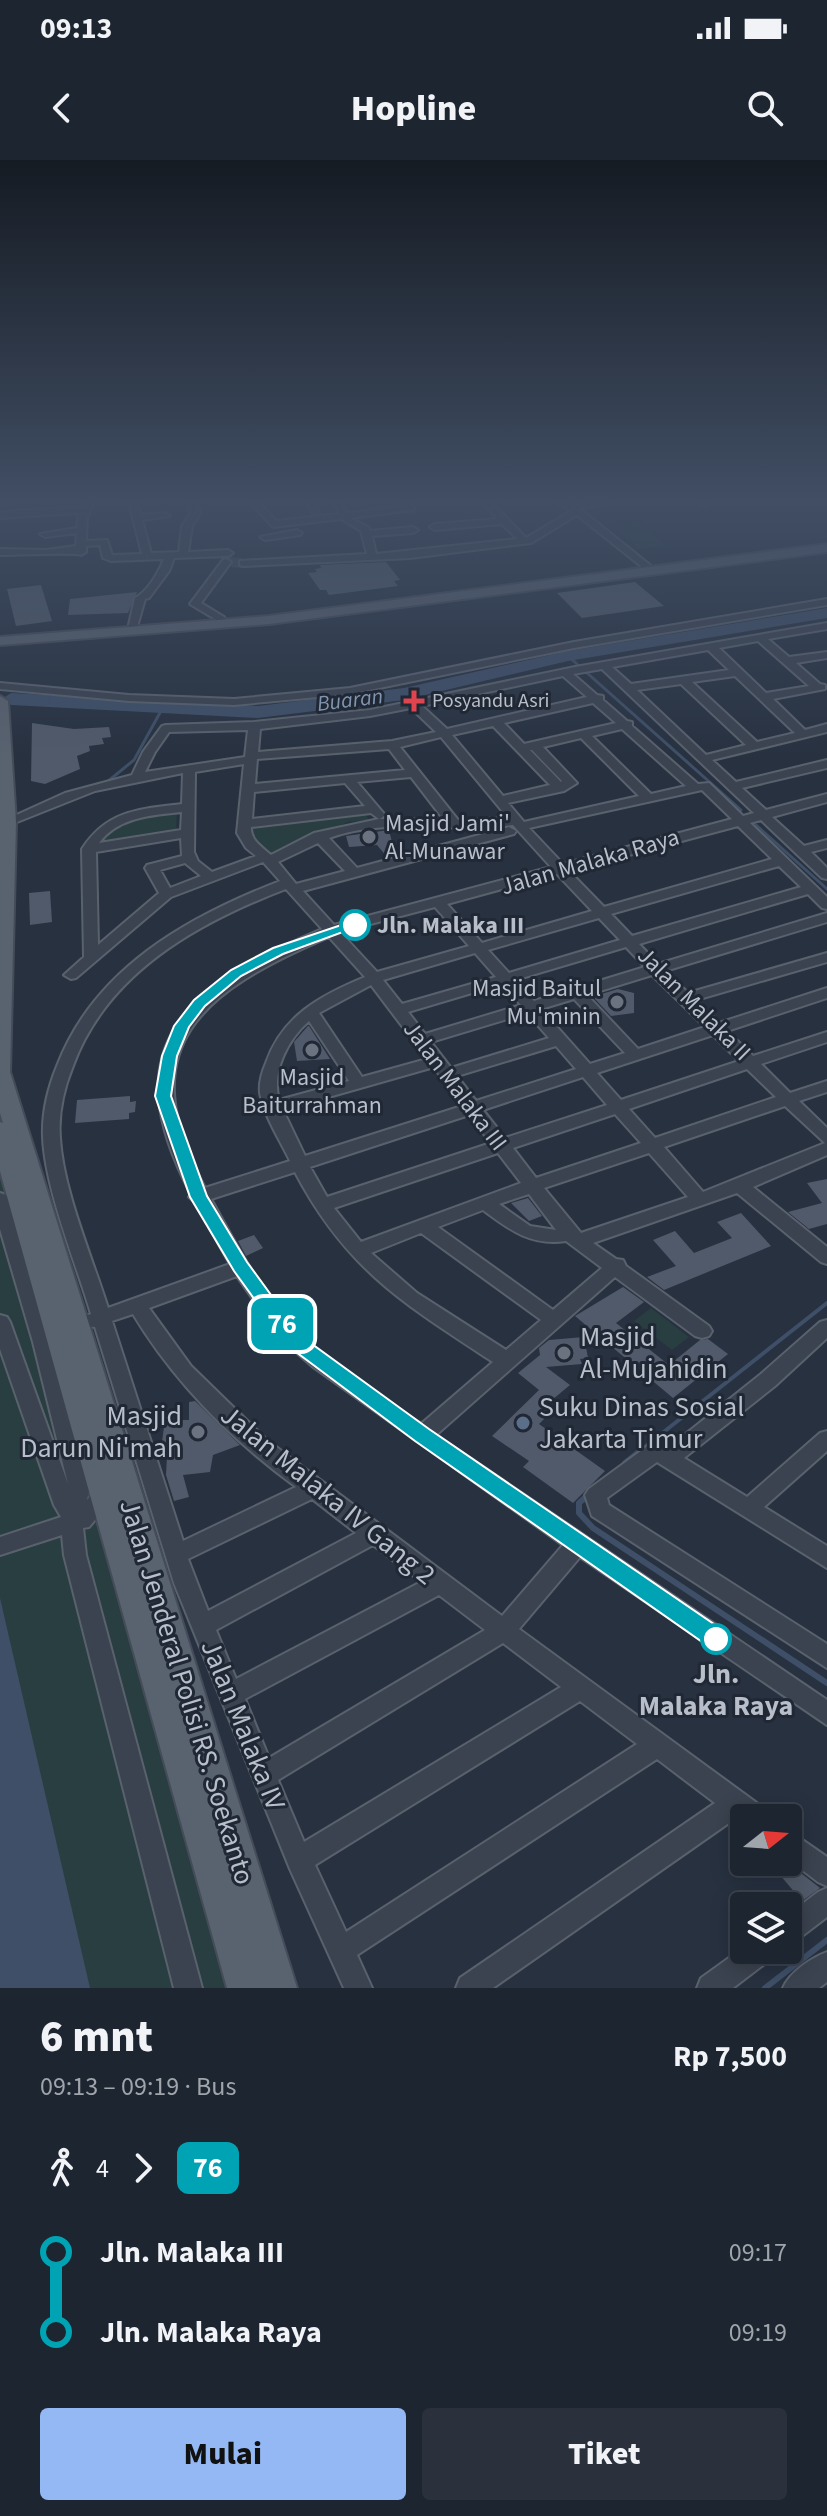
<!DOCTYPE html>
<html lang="id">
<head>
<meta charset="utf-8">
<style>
	body { margin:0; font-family:"Source Sans 3",sans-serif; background:#2a313c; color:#f1f3f6; height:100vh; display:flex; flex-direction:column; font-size:30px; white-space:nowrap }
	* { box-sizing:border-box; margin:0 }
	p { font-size:26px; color:#a0a5ab }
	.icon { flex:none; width:44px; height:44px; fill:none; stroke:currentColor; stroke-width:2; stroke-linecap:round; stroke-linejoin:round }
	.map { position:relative; height:1828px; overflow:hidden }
	.side { display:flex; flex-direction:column; background:#1d2530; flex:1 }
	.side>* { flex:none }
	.badge { padding:0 16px; border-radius:12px; font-size:28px; line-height:52px }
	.needle { width:52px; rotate:73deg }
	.tools { position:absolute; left:730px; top:1644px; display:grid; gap:16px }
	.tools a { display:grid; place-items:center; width:72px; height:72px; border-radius:8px; background:#1d2530; box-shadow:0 4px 20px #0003,0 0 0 2px #3b424c; font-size:40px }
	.map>.badge { position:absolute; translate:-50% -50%; box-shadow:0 0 0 4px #fff }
	.legs { display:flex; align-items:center; gap:12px; height:88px; padding:0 40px; font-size:26px }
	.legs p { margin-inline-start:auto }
	.head { display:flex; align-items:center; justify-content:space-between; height:136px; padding:0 40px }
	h1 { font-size:44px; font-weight:800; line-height:60px }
	.primary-button { display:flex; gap:16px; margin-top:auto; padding:16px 40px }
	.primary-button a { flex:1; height:92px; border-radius:8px; background:#94b8f3; color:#111; font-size:32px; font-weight:800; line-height:92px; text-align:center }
	.primary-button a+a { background:#2a313c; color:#f1f3f6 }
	ul { padding:0 40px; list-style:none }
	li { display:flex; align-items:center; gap:28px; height:80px; font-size:30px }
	li i { display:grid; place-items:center; width:12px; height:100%; margin:0 10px; background:currentColor }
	li i::after { content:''; width:20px; height:20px; margin:-10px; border:6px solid; border-radius:50%; background:#1d2530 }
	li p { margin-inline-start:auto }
	li:first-child i { background:linear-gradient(#0000 50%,currentColor 0) }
	li:last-child i { background:linear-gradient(currentColor 50%,#0000 0) }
	.status { display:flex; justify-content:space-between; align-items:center; height:56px; padding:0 40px; background:#1d2530; direction:ltr }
	.status svg { height:22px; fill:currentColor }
	header { display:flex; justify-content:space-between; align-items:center; height:104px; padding:0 40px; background:#1d2530; font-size:36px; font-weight:800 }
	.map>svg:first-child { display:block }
	.green { fill:#293e41 }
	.water { fill:#3e4f67 }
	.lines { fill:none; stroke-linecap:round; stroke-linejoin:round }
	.stream-far2 { stroke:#3e4f67; stroke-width:3 }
	.stream-far1 { stroke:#3e4f67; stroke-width:4 }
	.stream { stroke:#3e4f67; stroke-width:6 }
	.river { fill:#3e4f67; fill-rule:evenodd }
	.building { fill:#515a6a }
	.minor-tunnel { stroke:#3d4655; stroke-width:10; stroke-dasharray:10 5; stroke-linecap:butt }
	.minor-casing { stroke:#59616d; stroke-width:4 }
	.major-casing { stroke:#454c59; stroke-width:4 }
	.minor { fill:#3b4350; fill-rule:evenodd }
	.major { fill:#59626f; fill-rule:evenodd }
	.line-1 { fill:#00a3b4; stroke:#fff; stroke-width:2 }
	.health-dot { fill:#e0444e; stroke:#202835; stroke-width:3 }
	.worship-dot { fill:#6b7280; stroke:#202835; stroke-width:3 }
	.stop-1-dot { fill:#fff; stroke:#00a3b4; stroke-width:4 }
	.service-dot { fill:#5c6f8a; stroke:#202835; stroke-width:3 }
	.labels { text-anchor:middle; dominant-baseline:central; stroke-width:6; stroke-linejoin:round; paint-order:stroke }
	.far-poi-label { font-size:20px; fill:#b8bfca; stroke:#202835; text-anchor:start }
	.far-water-label { font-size:22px; font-style:italic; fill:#8195b0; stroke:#202835 }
	.poi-label { font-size:24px; fill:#b8bfca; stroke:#202835; text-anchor:start }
	.street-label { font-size:24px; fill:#b8bfca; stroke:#202835 }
	.stop-label { font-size:24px; font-weight:bold; fill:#b8bfca; stroke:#202835; text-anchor:start }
	.near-poi-label { font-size:28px; fill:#b8bfca; stroke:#202835; text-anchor:start }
	.near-street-label { font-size:28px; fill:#b8bfca; stroke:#202835 }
	.near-stop-label { font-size:28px; font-weight:bold; fill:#b8bfca; stroke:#202835 }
</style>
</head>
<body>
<div class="status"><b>09:13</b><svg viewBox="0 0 49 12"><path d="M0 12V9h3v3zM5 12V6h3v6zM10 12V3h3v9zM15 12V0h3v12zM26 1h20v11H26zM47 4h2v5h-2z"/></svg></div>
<header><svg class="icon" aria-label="back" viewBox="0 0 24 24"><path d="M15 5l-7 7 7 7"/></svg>Hopline<svg class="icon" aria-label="search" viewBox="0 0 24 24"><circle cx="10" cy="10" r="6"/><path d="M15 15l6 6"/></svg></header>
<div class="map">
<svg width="827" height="1828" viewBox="0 0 827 1828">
	<rect width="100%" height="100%" fill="#273140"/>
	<!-- green -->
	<g class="green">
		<path d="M640,363L667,386L639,389L613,366Z"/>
		<path d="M177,652L176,672L100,685C121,658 145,657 177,652Z"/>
		<path d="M364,652L369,660L348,662L270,697L247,672L248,666Z"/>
		<path d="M0,970L246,1828H0Z"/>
		<path d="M651,1148L689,1177L672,1190L634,1161Z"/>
	</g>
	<!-- water -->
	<path class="water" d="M0,1438L90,1828H0Z"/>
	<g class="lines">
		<!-- stream-far2 -->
		<g class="stream-far2">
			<path d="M568,496L741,650"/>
			<path d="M107,622L134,600L162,549"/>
			<path d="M756,665L827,729"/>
		</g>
		<!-- stream-far1 -->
		<path class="stream-far1" d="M637,1293L827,1143"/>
		<!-- stream -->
		<g class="stream">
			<path d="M625,1303L640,1291"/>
			<path d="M588,1335L579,1343V1353L593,1368L827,1523"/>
			<path d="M765,1828L827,1780"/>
		</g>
		<!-- river -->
		<path class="river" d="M827,448V458L568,501L404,540L258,558L11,545L2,539L11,533L258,546L404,528L568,491Z"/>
	</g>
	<!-- building -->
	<g class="building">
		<path d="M386,402L400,420L394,421L398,426L329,435L326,430H320L308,413L317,412L315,409L321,408L320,405Z"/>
		<path d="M635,422L664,446L582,458L557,433Z"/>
		<path d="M41,425L52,461L16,466L7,429Z"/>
		<path d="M137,432L128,453L68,455L70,439Z"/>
		<path d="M32,563L74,569L109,567L111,577L102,578L104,584L89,586L90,591L77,596L80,609L45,624L31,621Z"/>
		<path d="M389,670L395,695L387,697L377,685L349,687L346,676Z"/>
		<path d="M50,731L52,762L30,765L29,733Z"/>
		<path d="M618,829L634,833V853L611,856L595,839V836Z"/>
		<path d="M308,866H309L330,899L297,901L294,882Z"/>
		<path d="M130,936V942L136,941L135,952L129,953V959L75,963L77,940Z"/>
		<path d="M827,1019V1064L809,1069L788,1052L822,1043L807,1023Z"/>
		<path d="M528,1038L542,1056L529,1061L511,1043Z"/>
		<path d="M741,1053L771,1086L664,1130L647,1117L676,1106L653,1080L675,1071L694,1093L732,1078L717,1062Z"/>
		<path d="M254,1075L263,1088L246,1096L238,1081Z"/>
		<path d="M623,1127L644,1142L616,1163L669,1205L700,1180L708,1179L728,1194L673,1238L575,1156Z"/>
		<path d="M584,1177L588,1198L580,1199L582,1204L546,1207L570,1225L546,1245L553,1250L539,1264L605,1311L573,1343L523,1307L529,1301L492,1276L539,1230L518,1213L540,1195L539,1188L549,1180Z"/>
		<path d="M195,1241L240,1285L213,1295L210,1312L183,1315L189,1337L174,1341L166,1315L167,1296H160L165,1260H189V1242Z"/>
		<path d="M769,1702H787L820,1728L802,1741Z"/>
	</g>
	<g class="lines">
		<!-- minor-tunnel -->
		<path class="minor-tunnel" d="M228,393L226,402L243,403"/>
		<!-- minor casing -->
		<g class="minor-casing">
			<g id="minor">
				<path d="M85,342L94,343L87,357L86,381L107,380L112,395L142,394L129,342H137L141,355L165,353L170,356L142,360L151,393L179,392L182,366L190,354L189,342H197L200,354L192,366L188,392L228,390L233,393L228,396L174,398L169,411L149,438L145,439L137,467L128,469L135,438C148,431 158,413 164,399L111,401L103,398L100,385L86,386V392L81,395C74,392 15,395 0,395V389L46,390L76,386L77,373L45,377L40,374L77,368L79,353L0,358V352L82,347Z"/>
				<path d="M250,342H259L276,361L339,354L334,342H342L347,353L405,346L404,342H412L414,350L350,358L368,367L370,371L413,367L418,370L413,373L372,376L376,394L517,379L502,364L435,370L430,367L435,364L497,359L482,342H491L526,378L571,351L558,342H568L573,345L609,342L580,349L650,405L642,407L577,355L531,383L410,398L243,406L240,405V401L367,394L361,371L341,359L273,367Z"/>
				<path d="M306,342H315L319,353H313Z"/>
				<path d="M698,342H708L709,343L704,346Z"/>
				<path d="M297,370L302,373L300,375L265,380L260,377Z"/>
				<path d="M226,399L231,402L201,443L224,457L225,459L220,462L190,444L223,400Z"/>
				<path d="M827,439V445L574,488L350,534L234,545L129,541L0,529V523L129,535L234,539L350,528L574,482Z"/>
				<path d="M827,463V469L768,479L789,497L827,492V498L796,503L820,524L825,525V529L773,539L805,570L827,564V572L712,600L736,622L827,600V608L742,628L766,650L827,634V642L772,657L804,686L827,680V688L811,692L827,708V719L822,718L761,660L750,663L827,737V749L822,748L808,734L639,784L658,804L827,753V762L665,811L688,833L827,793V802L696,840L719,863L827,828V838L727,871L753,896L827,872V882L761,904L790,933L827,921V932L799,941L827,968V995L753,1027L827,1087V1104L821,1102L737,1033L593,1083L616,1099L623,1100L626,1106L709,1166L712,1171L709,1176L702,1178L695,1176L615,1117L436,1275L827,1540V1565L580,1397L519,1469L765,1649L769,1658H744V1664L736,1658L493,1828H456L460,1818L715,1643L657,1599L357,1795L372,1828H344L290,1709L174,1423L95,1167L85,1166L82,1161L85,1156L91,1154C76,1103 45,1029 43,977C42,954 48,928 57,906C94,809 187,757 280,721L263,702L171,737L76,818L71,819L64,815L84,797L82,689C107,650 140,649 182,644L183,613L95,631L7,666L1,662L65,633L132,615L143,592L162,566L166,565L254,562L370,550L575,507ZM758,481L809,526L766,533L719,488ZM708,490L729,510L631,524L612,507ZM602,509L754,653L743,656L709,623L698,624L632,566V562L627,561L603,540V536L597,535L573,514ZM563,516L587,537L447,569L422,546ZM735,516L795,573L757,582L692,522ZM681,524L746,585L706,595L637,530ZM593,543L616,563L524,584L504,563ZM411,548L436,572L392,581L258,592L260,569L370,556ZM493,566L550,625L503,636L452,575ZM622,569L686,626L651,634L592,576ZM248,570L245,597L145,612L155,592L169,572ZM441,577L508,658L458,660L400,587ZM581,578L639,636L524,662L508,643L564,631L577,623L543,587ZM389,589L405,610L255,624L257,599ZM530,590H532L562,621L561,622ZM244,604L237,673L246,688L256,696L212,712L198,701L194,692L195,612ZM411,617L444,660L380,659L385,655L357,622ZM345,623L365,646L252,659L254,632ZM702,630L732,659L563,704L529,668ZM182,652L181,670L99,683C118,657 152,655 182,652ZM371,653L379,659L314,673L271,695C262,687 250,680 251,667ZM513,665L551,707L334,765L303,731L514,674L516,671L509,667L357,708L329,678C389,656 451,674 513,665ZM738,666L772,699L604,747L569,711ZM181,678L182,696L147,705L145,708L159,733L98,785L96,692ZM318,683L345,711L296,724L278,702ZM185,703L201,716L170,728L160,710ZM779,706L801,727L632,776L611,754ZM557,714L592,751L482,783L447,744ZM286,729L322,769C188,826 111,883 191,1034L189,1037L195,1042L230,1104L108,1148C92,1097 63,1030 60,978C58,954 64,928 73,906C107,813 197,763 286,729ZM435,747L469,786L377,812L340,772ZM599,758L620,780L509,813L488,790ZM329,777L365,817C321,835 282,856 266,903C262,912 259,923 260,933C264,956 280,980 290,1001L205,1028C128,885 203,831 329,777ZM626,787L645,807L534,841L515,820ZM475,793L496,817L402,844L383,820ZM652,815L705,867L638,889L587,835ZM502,824L521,845L425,874L408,852ZM371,825L427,899L362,917L319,853ZM574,839L625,893L590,904L541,849ZM527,853L549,878L451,908L431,882ZM309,861L349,921L279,940C271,912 288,879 309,861ZM713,875L739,901L621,940L597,913ZM556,886L576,909L476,941L457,916ZM434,907L462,946L305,996L283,950ZM747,909L776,937L655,978L629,949ZM583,917L607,945L505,978L483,950ZM785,946L825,983L703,1032L664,987ZM615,954L641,983L536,1018L513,988ZM469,955L491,983L327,1037L310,1007ZM498,993L521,1023L361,1082L334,1048ZM649,993L688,1037L581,1073L544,1028ZM295,1012C346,1109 404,1144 493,1202L421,1264C378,1235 329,1206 294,1168C260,1130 235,1083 211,1039ZM529,1034L556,1070L530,1066L499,1044ZM483,1050C510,1070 530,1086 566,1081L602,1108L553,1150L438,1067ZM421,1073L541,1160L506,1190L417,1133L371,1093ZM237,1116L280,1178L312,1206L563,1385L502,1456L267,1280L191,1206L149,1148ZM133,1154C174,1222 232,1280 296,1327L183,1381L112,1161ZM312,1339L356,1373L208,1451L188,1399ZM373,1385L421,1422L236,1519L216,1470ZM439,1435L485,1470L269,1598L245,1539ZM503,1483L561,1527L304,1682L278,1620ZM580,1541L637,1584L346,1772L315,1705Z"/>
				<path d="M0,1033L6,1035L9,1039L53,1182L90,1326L87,1340C95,1331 100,1324 112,1329L116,1335L89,1367L83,1368L86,1395L202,1828H174L64,1395L62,1375L0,1395V1377L61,1357L54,1345L0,1189V1155L7,1157L10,1162L68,1324L33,1182L0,1069Z"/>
				<path d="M827,1160V1178L775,1226L684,1298L747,1337L820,1273L827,1271V1291L764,1347L827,1386V1408L657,1302L607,1338L609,1345L827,1484V1508L592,1356L585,1335L589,1329L649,1285L656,1282L668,1288L761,1214L820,1162Z"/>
				<path d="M788,1670L827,1697V1726L818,1722L788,1699Z"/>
				<path d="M827,1728V1757L797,1780L788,1784V1755L818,1732Z"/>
				<path d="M744,1787V1790H775L771,1799L733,1828H697L701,1818Z"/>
				<path d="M827,1792V1822L819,1828H783C790,1812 811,1798 827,1792Z"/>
			</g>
		</g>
		<!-- major casing -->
		<g class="major-casing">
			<g id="major">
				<path d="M827,384V392L269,464L0,485V477L269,456Z"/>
				<path d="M0,536L8,541L16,662L10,912L297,1828H227L0,1011V962L3,963L0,953Z"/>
			</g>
		</g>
		<!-- minor -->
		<use href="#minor" class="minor"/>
		<!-- major -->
		<use href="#major" class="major"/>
	</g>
	<!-- sky -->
	<linearGradient id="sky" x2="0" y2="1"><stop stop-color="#151b23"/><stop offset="0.57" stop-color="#414e64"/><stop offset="1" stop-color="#414e64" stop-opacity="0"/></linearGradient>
	<rect width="827" height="598" fill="url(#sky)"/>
	<!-- line-1 -->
	<path class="line-1" d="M350,762L362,765L283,794L241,816L205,846L189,867L177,896L171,936L207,1036L247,1102L301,1176L429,1269L724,1471L727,1479L724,1486L716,1489L708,1486L415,1281L288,1186L234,1111L190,1037L155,936L162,896L174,866L194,840L231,810L273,788Z"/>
	<!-- markers -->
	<path class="health-dot" d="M410 529h8v8h8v8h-8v8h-8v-8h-8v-8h8z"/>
	<g class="worship-dot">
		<circle cx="369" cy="677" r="8"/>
		<circle cx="617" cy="842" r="8"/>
		<circle cx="312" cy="890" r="8"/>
		<circle cx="564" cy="1193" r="8"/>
		<circle cx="198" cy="1272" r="8"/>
	</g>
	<g class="stop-1-dot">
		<circle cx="355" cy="765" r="14"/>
		<circle cx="716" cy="1479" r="14"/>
	</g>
	<circle class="service-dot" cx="523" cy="1263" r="8"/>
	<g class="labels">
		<!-- far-poi labels -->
		<g class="far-poi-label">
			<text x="432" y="541">Posyandu Asri</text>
		</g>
		<!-- far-water labels -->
		<g class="far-water-label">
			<text transform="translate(350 540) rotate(-7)">Buaran</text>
		</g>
		<!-- poi labels -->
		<g class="poi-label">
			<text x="385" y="663">Masjid Jami'<tspan x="385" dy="28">Al-Munawar</tspan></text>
			<text x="601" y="828" text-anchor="end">Masjid Baitul<tspan x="601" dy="28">Mu'minin</tspan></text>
			<text x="312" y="917" text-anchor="middle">Masjid<tspan x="312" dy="28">Baiturrahman</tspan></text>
		</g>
		<!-- street labels -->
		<g class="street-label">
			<text transform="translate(590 702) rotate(-16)">Jalan Malaka Raya</text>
			<text transform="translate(694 844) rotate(45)">Jalan Malaka II</text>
			<text transform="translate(455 926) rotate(53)">Jalan Malaka III</text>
		</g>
		<!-- stop labels -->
		<g class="stop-label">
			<text x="377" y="765">Jln. Malaka III</text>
		</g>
		<!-- near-poi labels -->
		<g class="near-poi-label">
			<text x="580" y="1177">Masjid<tspan x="580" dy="32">Al-Mujahidin</tspan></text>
			<text x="539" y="1247">Suku Dinas Sosial<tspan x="539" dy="32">Jakarta Timur</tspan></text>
			<text x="182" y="1256" text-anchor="end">Masjid<tspan x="182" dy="32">Darun Ni'mah</tspan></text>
		</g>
		<!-- near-street labels -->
		<g class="near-street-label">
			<text transform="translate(328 1335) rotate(39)">Jalan Malaka IV Gang 2</text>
			<text transform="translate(187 1532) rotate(73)">Jalan Jenderal Polisi RS. Soekanto</text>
			<text transform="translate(243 1565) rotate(68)">Jalan Malaka IV</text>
		</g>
		<!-- near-stop labels -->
		<g class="near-stop-label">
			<text x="716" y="1514">Jln.<tspan x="716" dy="32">Malaka Raya</tspan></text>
		</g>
	</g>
</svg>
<div class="tools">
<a><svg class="needle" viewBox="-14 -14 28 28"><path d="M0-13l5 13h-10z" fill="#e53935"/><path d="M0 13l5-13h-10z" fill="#a0a5ab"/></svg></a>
<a><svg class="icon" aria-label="layers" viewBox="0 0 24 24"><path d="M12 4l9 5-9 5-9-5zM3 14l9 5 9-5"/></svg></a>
</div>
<b class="badge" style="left:282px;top:1164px;background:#00a3b4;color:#fff">76</b>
</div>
<section class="side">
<div class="head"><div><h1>6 mnt</h1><p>09:13 – 09:19 · Bus</p></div><b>Rp 7,500</b></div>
<div class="legs"><svg class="icon" aria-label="walk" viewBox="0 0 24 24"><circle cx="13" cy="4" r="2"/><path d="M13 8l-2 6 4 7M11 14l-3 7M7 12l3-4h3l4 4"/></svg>4<svg class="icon" aria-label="forward" viewBox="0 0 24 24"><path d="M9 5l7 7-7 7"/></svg><b class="badge" style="background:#00a3b4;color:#fff">76</b></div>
<ul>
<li><i style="color:#00a3b4"></i><b>Jln. Malaka III</b><p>09:17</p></li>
<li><i style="color:#00a3b4"></i><b>Jln. Malaka Raya</b><p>09:19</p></li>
</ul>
<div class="primary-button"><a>Mulai</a><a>Tiket</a></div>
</section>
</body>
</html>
